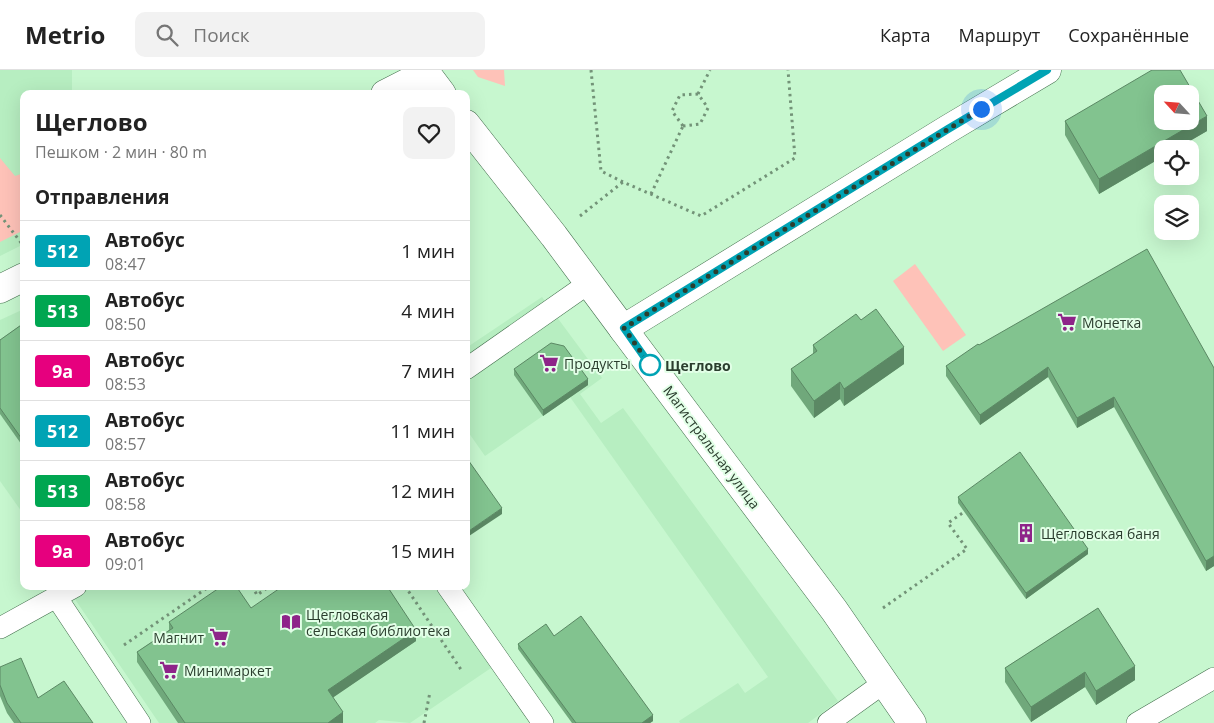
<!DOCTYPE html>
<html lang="ru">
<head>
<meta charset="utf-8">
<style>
	body { margin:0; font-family:"Open Sans",sans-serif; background:#f2f2f2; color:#222; height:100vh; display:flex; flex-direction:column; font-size:19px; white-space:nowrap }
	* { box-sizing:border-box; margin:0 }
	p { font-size:16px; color:#767676 }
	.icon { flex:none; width:28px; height:28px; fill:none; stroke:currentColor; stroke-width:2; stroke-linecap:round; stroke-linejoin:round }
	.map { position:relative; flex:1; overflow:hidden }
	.side { position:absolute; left:20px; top:20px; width:450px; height:500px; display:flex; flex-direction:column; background:#fff; border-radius:10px; box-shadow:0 5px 20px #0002 }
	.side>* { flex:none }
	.badge { padding:0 10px; border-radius:4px; font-size:18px; line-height:32px }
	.needle { width:32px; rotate:296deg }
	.controls { position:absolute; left:1154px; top:15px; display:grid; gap:10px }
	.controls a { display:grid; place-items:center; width:45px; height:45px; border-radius:10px; background:#fff; box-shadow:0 5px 20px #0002; font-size:25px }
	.you { position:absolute; width:25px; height:25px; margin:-12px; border:4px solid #fff; border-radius:50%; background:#1a73e8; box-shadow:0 0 0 8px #1a73e833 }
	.map>.badge { position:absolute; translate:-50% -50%; box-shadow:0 0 0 2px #fff }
	h2 { padding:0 15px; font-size:19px; line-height:45px }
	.round { display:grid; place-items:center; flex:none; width:52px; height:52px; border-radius:10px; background:#f2f2f2 }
	.summary { display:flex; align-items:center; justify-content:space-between; height:85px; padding:0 15px }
	h1 { font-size:24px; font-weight:700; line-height:38px }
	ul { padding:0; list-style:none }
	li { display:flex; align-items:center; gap:15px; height:60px; padding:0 15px; border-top:1px solid #e0e0e0 }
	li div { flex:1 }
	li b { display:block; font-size:19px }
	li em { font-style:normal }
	li .badge { min-width:55px; font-weight:700; text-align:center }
	header { display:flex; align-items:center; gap:30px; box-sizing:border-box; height:70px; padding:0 25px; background:#fff; border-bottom:1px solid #e0e0e0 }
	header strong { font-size:24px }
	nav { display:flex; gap:28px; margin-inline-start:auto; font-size:18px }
	.search { width:350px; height:45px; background:#f2f2f2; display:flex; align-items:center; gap:12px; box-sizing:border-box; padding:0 18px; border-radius:10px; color:#767676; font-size:19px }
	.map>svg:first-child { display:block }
	.built { fill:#b7eec1 }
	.green { fill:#fec2b8 }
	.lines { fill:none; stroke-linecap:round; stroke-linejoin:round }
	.service-casing { stroke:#416d4b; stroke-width:22 }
	.minor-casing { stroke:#416d4b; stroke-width:29 }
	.tertiary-casing { stroke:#416d4b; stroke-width:29 }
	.secondary-casing { stroke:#416d4b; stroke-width:29 }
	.path { stroke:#739378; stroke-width:3; stroke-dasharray:2.5 4; stroke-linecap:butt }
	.service { stroke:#fff; stroke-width:21 }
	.minor { stroke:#fff; stroke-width:28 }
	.tertiary { stroke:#fff; stroke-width:28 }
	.secondary { stroke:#fff; stroke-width:28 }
	.wall { fill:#70a87b }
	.shaded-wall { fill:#5b8864 }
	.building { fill:#82c38f; stroke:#5b8864; fill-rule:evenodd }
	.line-casing { stroke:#fff; stroke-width:11 }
	.line { stroke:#00a3b4; stroke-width:8 }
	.walk { stroke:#2b3e2e; stroke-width:5; stroke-dasharray:0 9 }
	.stop-dot { fill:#fff; stroke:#00a3b4; stroke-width:2.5 }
	.labels { text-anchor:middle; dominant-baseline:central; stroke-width:4; stroke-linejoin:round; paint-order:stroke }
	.poi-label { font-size:14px; fill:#2b3e2e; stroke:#e2ffe7; text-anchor:start }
	.stop-label { font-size:14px; font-weight:bold; fill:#2b3e2e; stroke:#e2ffe7; text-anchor:start }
	.street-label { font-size:14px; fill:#2b3e2e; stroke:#e2ffe7 }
</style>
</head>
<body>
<header>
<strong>Metrio</strong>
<div class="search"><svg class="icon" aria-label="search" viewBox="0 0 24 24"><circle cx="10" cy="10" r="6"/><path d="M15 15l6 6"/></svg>Поиск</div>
<nav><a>Карта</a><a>Маршрут</a><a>Сохранённые</a></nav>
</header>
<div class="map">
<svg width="1214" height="653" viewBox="0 0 1214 653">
	<rect width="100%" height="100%" fill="#c7f7cf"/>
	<!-- built -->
	<g class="built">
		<path d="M0,0H72V21L74,24H24V174L0,186Z"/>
		<path d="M542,227L602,308L580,324L601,353L623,338L838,631L808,653H680L679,651L738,613L745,623L768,607L570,327L485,386L466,359V278Z"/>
		<path d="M24,239V445L0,411V250Z"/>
		<path d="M66,516H435L491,598L410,653L379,650L375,653H159Z"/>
	</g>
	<!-- green -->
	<g class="green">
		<path d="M473,0H504L505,16L478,7Z"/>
		<path d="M0,88L15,106L24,103V160L0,172Z"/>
		<path d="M915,194L966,265L943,281L893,211Z"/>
	</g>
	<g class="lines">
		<!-- service casing -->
		<g class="service-casing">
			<g id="service">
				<path d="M466,299L589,213"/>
				<path d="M447,516L543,653"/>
				<path d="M57,528L140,653"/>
				<path d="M0,558L76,516"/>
				<path d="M828,653L885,612"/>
				<path d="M1137,653L1214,608"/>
			</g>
		</g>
		<!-- minor casing -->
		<g class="minor-casing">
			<g id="minor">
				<path d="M385,24L426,3"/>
				<path d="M0,219L24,207"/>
			</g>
		</g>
		<!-- tertiary casing -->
		<g class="tertiary-casing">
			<path id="tertiary" d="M623,259L834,540L912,653"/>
		</g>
		<!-- secondary casing -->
		<g class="secondary-casing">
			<g id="secondary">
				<path d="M424,0L442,24"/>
				<path d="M466,54L554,166L623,259L948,59L1047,0"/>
			</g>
		</g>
		<!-- path -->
		<g class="path">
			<path d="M591,0L601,101L623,112L701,146L795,88L788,0"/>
			<path d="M698,24L710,0"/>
			<path d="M683,56L672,41L680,25L698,24"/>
			<path d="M683,56L700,54L708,38L698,24"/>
			<path d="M651,124L683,56"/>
			<path d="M0,145L22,174"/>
			<path d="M580,146L623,112"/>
			<path d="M252,516L257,525L270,516"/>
			<path d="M405,516L462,601"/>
			<path d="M883,538L967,479L948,453L964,442"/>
			<path d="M124,575L210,516"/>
			<path d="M424,653L430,622"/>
		</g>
		<!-- service -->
		<use href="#service" class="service"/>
		<!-- minor -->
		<use href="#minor" class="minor"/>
		<!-- tertiary -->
		<use href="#tertiary" class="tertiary"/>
		<!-- secondary -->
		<use href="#secondary" class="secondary"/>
	</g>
	<!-- wall -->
	<g class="wall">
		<path d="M1065,51L1207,61L1099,124L1065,65Z"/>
		<path d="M861,250L904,294L844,336L840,329L814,348L791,316V299L813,284V275Z"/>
		<path d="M24,253V378L0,344V270Z"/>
		<path d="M979,275L1214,298V496L1206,501L1114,337L1077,358L1048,307L980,355L946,306V296Z"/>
		<path d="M514,299L588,315L543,346L514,305Z"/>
		<path d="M958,427L1088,484L1026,529L958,433Z"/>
		<path d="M251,538L416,571L333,627L343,653H178L137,592V582L169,560V552Z"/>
		<path d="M1098,538L1135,610L1096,635L1085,617L1031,652L1005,612V598Z"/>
		<path d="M554,566L653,651L650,653H572L518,579V574Z"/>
		<path d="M0,597L38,628L93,653H14L7,643L0,626Z"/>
	</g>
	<!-- shaded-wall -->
	<g class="shaded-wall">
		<path d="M1207,46V61L1176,79H1162V87L1099,124V109Z"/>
		<path d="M904,277V294L844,336V319Z"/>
		<path d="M1048,297V307L980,355V345Z"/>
		<path d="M588,309V315L543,346V340Z"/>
		<path d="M840,312V329L814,348V331Z"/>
		<path d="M1114,327V337L1077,358V348Z"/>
		<path d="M502,438V444L466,468V463Z"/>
		<path d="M1088,479V484L1026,529V523Z"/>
		<path d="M1214,486V496L1206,501V491Z"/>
		<path d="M416,560V571L328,631V620Z"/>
		<path d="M1135,596V610L1096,635V621Z"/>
		<path d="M1085,602V617L1031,652V637Z"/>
		<path d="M343,642V653H328Z"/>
		<path d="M653,645V651L650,653H642Z"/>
	</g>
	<!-- building -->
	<g class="building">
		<path d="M1152,0H1180L1207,46L1099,109L1065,51ZM1162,24H1190V51H1162Z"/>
		<path d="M1147,179L1214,298V486L1206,491L1114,327L1077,348L1048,297L980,345L946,296L978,274L979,275Z"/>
		<path d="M876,239L904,277L844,319L840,312L814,331L791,299L817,281L813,275L856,244L861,250Z"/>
		<path d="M24,253V372L0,338V270Z"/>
		<path d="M551,273L564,276L588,309L543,340L514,299Z"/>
		<path d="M1020,382L1088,479L1026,523L958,427Z"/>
		<path d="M466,387L502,438L466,463Z"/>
		<path d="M222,516H236L251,538L283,516H387L416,560L328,620L343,642L328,653H185L137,582L173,558L169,552Z"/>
		<path d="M1098,538L1135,596L1096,621L1085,602L1031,637L1005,598Z"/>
		<path d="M581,546L653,645L642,653H576L518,574L546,554L554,566Z"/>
		<path d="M21,588L38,628L64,611L93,653H21L7,633L0,615V597Z"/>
	</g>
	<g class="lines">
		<!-- line casing -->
		<g class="line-casing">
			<path id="line" d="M650,295L624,258L948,59L1047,0"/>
		</g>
		<!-- line -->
		<use href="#line" class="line"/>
		<!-- walk -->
		<path class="walk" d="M650,295L624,258L981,39"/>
	</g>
	<!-- icons -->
	<defs>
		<g id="supermarket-bare" transform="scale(1.5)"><path d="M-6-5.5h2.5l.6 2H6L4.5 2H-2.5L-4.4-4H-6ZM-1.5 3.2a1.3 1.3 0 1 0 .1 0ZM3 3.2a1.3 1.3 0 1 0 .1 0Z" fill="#8e2489" stroke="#e2ffe7" stroke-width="2.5" paint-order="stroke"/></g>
		<g id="building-bare" transform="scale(1.5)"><path d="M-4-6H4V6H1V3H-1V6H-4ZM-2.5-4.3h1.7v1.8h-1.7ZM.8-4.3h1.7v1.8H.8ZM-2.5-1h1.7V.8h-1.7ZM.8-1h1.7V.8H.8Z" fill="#8e2489" stroke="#e2ffe7" stroke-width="2.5" paint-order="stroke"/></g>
		<g id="library-bare" transform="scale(1.5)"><path d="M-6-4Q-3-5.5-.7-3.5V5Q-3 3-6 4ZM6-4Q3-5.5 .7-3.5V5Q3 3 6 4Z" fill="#8e2489" stroke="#e2ffe7" stroke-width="2.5" paint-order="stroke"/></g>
	</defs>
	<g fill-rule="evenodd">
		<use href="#supermarket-bare" x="1067" y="252"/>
		<use href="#supermarket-bare" x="549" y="293"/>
		<use href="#building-bare" x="1026" y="463"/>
		<use href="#library-bare" x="291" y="552"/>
		<use href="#supermarket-bare" x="219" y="567"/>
		<use href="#supermarket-bare" x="169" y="600"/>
	</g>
	<!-- markers -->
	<circle class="stop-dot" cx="650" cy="295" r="10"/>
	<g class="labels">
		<!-- poi labels -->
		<g class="poi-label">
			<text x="1082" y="252">Монетка</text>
			<text x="564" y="293">Продукты</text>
			<text x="1041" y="463">Щегловская баня</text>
			<text x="306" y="544">Щегловская<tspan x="306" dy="16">сельская библиотека</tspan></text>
			<text x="204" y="567" text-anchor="end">Магнит</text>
			<text x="184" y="600">Минимаркет</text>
		</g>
		<!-- stop labels -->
		<g class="stop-label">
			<text x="665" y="295">Щеглово</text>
		</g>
		<!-- street labels -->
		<g class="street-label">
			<text transform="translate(712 377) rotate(53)">Магистральная улица</text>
		</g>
	</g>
</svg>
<div class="controls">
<a><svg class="needle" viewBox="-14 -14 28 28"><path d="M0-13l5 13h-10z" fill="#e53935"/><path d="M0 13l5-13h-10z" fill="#767676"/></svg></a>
<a><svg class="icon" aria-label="locate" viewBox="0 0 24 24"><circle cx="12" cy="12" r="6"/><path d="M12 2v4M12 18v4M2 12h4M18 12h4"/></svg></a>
<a><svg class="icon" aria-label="layers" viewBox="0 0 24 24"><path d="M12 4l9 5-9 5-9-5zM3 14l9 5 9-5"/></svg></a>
</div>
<div class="you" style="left:981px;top:39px"></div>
<section class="side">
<div class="summary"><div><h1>Щеглово</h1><p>Пешком · 2 мин · 80 m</p></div><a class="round"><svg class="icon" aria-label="heart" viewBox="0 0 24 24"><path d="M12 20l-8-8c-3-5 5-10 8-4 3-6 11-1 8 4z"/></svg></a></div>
<h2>Отправления</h2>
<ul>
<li><span class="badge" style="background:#00a3b4;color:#fff">512</span><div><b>Автобус</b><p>08:47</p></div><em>1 мин</em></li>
<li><span class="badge" style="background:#00a651;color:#fff">513</span><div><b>Автобус</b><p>08:50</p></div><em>4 мин</em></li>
<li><span class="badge" style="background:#e6007e;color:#fff">9а</span><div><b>Автобус</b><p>08:53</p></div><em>7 мин</em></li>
<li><span class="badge" style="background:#00a3b4;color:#fff">512</span><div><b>Автобус</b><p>08:57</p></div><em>11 мин</em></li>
<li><span class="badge" style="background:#00a651;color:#fff">513</span><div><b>Автобус</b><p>08:58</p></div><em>12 мин</em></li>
<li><span class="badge" style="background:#e6007e;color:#fff">9а</span><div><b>Автобус</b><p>09:01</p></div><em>15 мин</em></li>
</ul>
</section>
</div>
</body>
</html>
